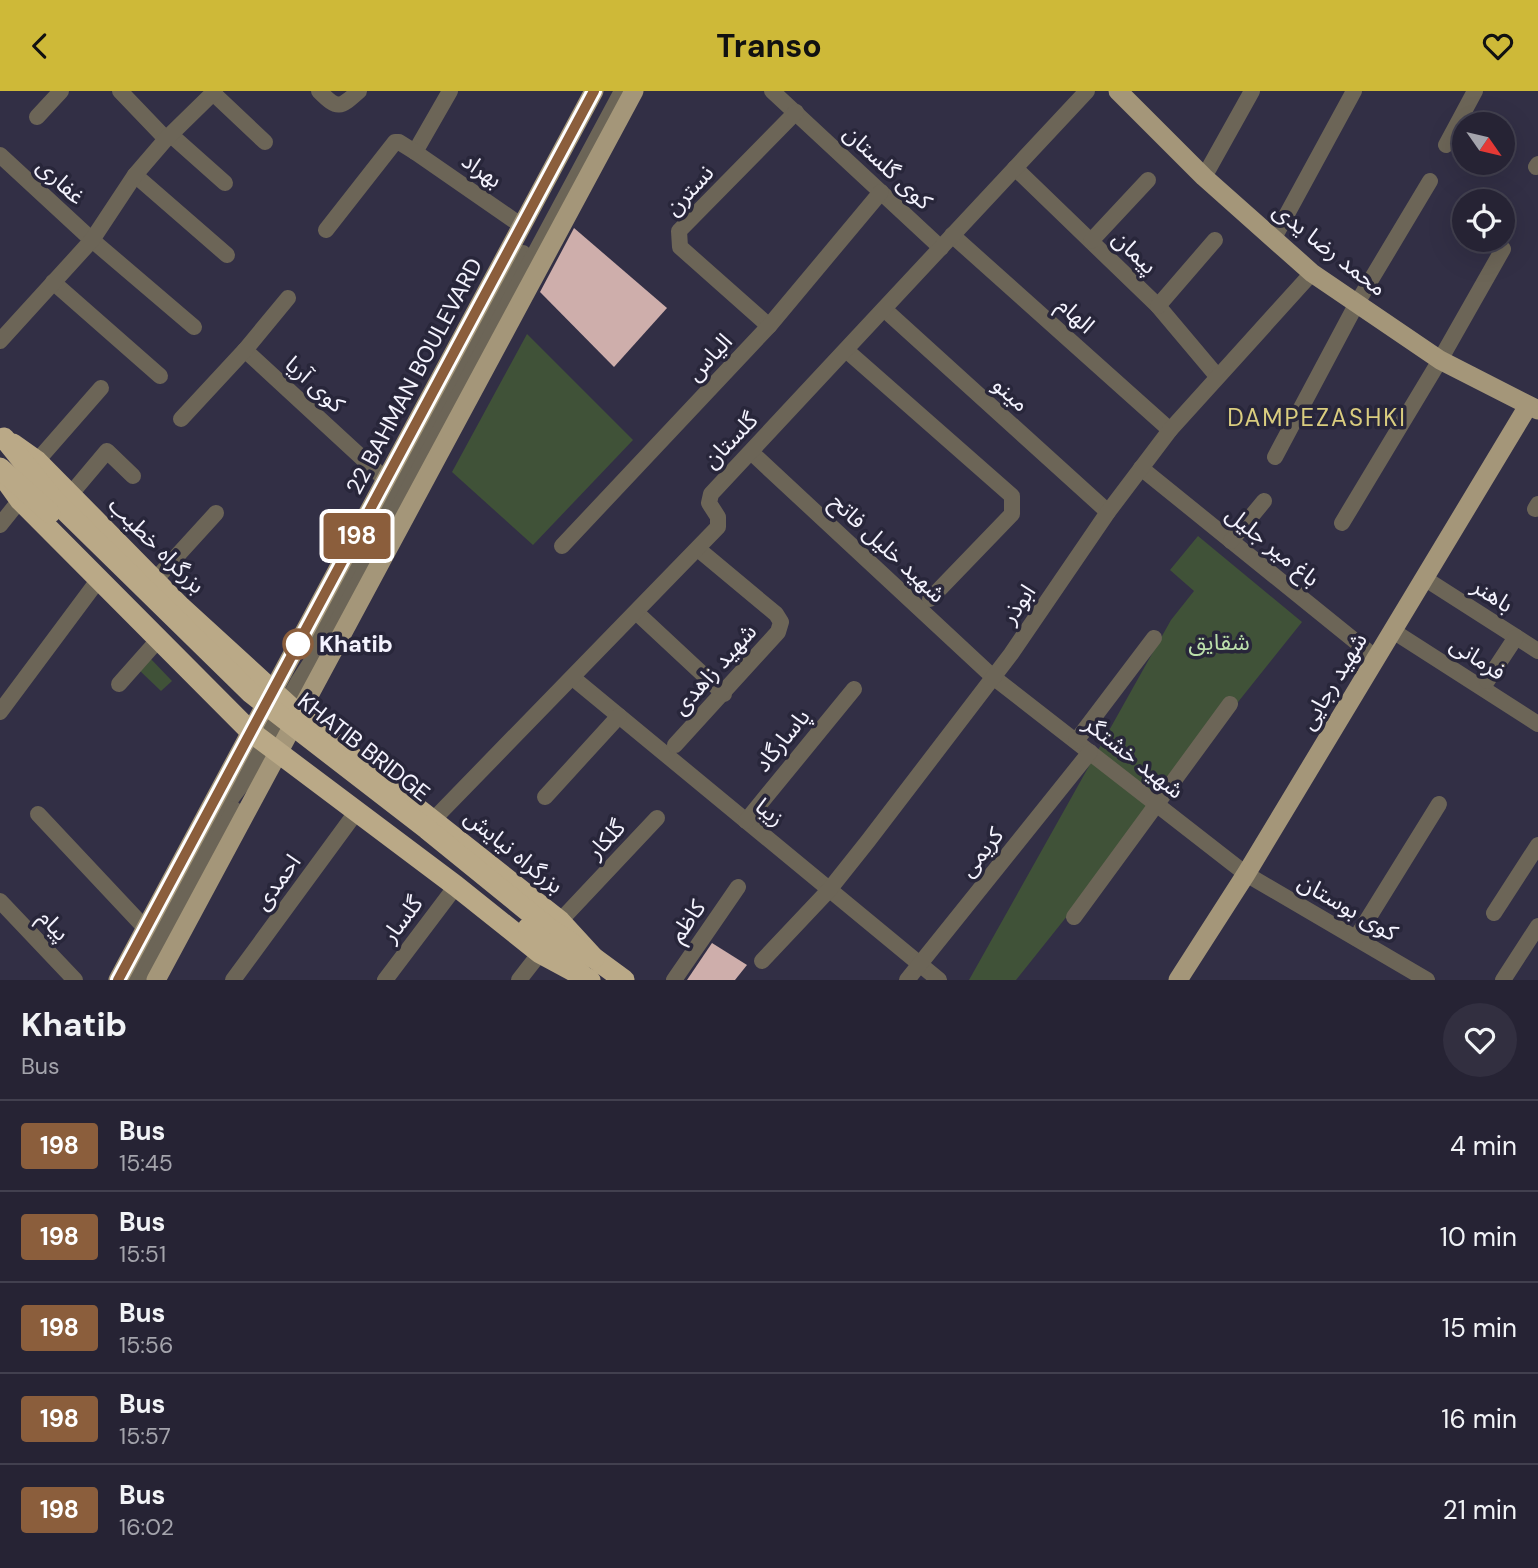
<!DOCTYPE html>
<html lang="en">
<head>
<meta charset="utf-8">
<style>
	body { margin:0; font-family:"DM Sans","Noto Sans Arabic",sans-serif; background:#322f40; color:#f1f3f6; height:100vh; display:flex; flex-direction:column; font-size:26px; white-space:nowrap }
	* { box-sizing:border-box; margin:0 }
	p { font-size:23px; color:#a4a4ac }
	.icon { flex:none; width:38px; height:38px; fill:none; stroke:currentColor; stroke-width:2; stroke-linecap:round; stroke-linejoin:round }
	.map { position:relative; height:889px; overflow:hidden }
	.side { display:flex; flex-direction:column; background:#262334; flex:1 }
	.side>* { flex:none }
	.badge { padding:0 14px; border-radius:5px; font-size:24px; line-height:46px }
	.needle { width:46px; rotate:124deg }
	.buttons { position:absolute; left:1452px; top:21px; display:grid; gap:14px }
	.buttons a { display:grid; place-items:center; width:63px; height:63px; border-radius:50%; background:#262334; box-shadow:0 7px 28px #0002,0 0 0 2px #42404f; font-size:35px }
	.map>.badge { position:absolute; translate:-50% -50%; box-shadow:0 0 0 4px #fff }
	.round { display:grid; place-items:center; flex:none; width:74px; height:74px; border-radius:37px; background:#322f40 }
	.summary { display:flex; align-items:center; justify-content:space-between; height:119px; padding:0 21px }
	h1 { font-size:33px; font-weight:700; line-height:52px }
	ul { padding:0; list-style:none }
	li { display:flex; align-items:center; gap:21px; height:91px; padding:0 21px; border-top:2px solid #42404f }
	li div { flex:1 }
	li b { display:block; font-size:26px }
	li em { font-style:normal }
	li .badge { min-width:77px; font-weight:700; text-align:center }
	header { display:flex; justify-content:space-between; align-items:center; height:91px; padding:0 21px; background:#ceb938; color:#111; font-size:32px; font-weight:700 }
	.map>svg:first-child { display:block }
	.green { fill:#405238 }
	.building { fill:#ceaeab }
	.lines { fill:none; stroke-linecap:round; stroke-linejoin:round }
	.minor { stroke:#6c6557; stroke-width:16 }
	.major { stroke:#a49679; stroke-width:19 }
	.highway { stroke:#baa987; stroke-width:21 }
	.highway-bridge { stroke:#baa987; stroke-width:21 }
	.line-casing { stroke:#fff; stroke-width:16 }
	.line { stroke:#8b5e3c; stroke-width:10 }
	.stop-dot { fill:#fff; stroke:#8b5e3c; stroke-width:3.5 }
	.labels { text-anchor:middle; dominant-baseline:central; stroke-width:7; stroke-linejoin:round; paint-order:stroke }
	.street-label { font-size:23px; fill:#f4f3fe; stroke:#28263a }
	.park-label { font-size:23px; fill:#bbdfab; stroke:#28263a }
	.stop-label { font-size:23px; font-weight:bold; fill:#f4f3fe; stroke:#28263a; text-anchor:start }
	.neighbourhood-label { font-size:24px; letter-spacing:2px; fill:#dacd7f; stroke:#28263a }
</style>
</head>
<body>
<header><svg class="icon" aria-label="back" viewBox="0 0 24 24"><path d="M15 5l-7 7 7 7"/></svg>Transo<svg class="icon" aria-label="heart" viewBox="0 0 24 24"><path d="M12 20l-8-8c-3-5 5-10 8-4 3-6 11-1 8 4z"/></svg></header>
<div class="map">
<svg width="1538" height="889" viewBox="0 0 1538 889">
	<rect width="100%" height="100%" fill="#322f45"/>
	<!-- green -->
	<g class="green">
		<path d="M527,243L633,349L533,454L452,381Z"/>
		<path d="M1198,445L1302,531L1016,889H969L1171,529L1194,500L1170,479Z"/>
		<path d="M149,566L172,590L161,600L138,578Z"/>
	</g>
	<!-- building -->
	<g class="building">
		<path d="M574,137L667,217L614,276L540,201Z"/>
		<path d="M712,852L747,874L735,889H687Z"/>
	</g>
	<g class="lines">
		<!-- minor -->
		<g class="minor">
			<path d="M120,0L166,48"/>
			<path d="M319,0C338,19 340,17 359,0"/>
			<path d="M772,0L941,157"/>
			<path d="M213,2L265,51"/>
			<path d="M37,26L61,0"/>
			<path d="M171,44L225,92"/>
			<path d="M1446,54L1475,0"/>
			<path d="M415,61L450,0"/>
			<path d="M0,64L92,149L194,236"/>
			<path d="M1536,76L1538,73"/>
			<path d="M1015,77L1158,215L1217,285"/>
			<path d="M135,84L227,164"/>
			<path d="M1204,86L1252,0"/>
			<path d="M326,139L395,51H399L415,61L522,135"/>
			<path d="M952,144L1170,339"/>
			<path d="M1274,147L1354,0"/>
			<path d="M1091,150L1148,89"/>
			<path d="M53,191L160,285"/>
			<path d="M1158,215L1215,149"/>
			<path d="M884,218L1108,421"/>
			<path d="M769,235L680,156L679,140L796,21"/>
			<path d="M0,250L92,149L135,84L166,48L215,0"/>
			<path d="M245,259L386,389"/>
			<path d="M846,259L1012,405V423L930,508"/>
			<path d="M181,328L245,259L288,207"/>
			<path d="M751,361L993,586L1246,783L1427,889"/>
			<path d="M1275,366L1357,212L1430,90"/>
			<path d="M37,370L101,297"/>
			<path d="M1141,377L1376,567"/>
			<path d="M70,404L107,360L133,385"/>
			<path d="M1535,418L1538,413"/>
			<path d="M1342,432L1440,269L1503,158"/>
			<path d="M0,434L20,409"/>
			<path d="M1231,450L1264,410"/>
			<path d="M562,455L769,235L881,101"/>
			<path d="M1424,487L1538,560"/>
			<path d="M155,489L216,422"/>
			<path d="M636,521L724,603"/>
			<path d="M1393,540L1538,633"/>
			<path d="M318,547L415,360L523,162"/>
			<path d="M573,587L939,889"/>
			<path d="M1487,590L1516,546"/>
			<path d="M119,593L158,549"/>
			<path d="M0,621L99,488"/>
			<path d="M1076,650L1154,547"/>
			<path d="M675,654L778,541L781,531L776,523L698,458"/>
			<path d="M545,706L619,625"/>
			<path d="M38,723L146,838"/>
			<path d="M433,729L718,436V426L709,412L711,403L1087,0"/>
			<path d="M746,730L854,598"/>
			<path d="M0,810L75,889"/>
			<path d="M1494,822L1538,754"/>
			<path d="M1074,826L1230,613"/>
			<path d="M560,830L657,727"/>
			<path d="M1356,847L1439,713"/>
			<path d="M762,870L829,799L868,750L1011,563L1108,421L1170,339L1312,182"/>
			<path d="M130,889L223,718L243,692L298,591L336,533L622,0"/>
			<path d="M144,889L234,718"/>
			<path d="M233,889L357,720"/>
			<path d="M385,889L456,795"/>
			<path d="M519,889L540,862"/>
			<path d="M674,889L738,796"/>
			<path d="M907,889L1090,661"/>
			<path d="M1503,889L1538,835"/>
		</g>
		<!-- major -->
		<g class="major">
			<path d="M1118,0L1204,86L1312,182L1440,269L1538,319"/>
			<path d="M118,889L594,0"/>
			<path d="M156,889L634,0"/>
			<path d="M1178,889L1246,783L1528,315"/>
		</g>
		<!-- highway -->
		<g class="highway">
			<path d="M13,353L37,370L181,516L298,623L560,830L594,867L624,889"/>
			<path d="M4,387L20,409L251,641L456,795L540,862L590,889"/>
		</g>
		<!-- highway-bridge -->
		<g class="highway-bridge">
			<path d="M4,347L54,409L251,602L427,738L550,838L594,867"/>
			<path d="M0,377L50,422"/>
			<path d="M528,837L581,883"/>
		</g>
	</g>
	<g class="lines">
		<!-- line casing -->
		<g class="line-casing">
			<path id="line" d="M118,889L594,0"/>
		</g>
		<!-- line -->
		<use href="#line" class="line"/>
	</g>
	<!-- markers -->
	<circle class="stop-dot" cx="298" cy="553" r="14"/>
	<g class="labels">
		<!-- street labels -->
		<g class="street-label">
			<text transform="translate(888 76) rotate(43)">کوی گلستان</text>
			<text transform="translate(482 79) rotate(35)">بهراد</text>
			<text transform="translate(61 90) rotate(43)">غفاری</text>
			<text transform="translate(689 99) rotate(-47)">نسترن</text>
			<text transform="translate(1330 158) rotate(38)">محمد رضا یدی</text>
			<text transform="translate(1135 161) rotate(44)">پیمان</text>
			<text transform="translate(1076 224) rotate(42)">الهام</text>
			<text transform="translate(709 266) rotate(-47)">الیاس</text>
			<text transform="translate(414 285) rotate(-62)">22 BAHMAN BOULEVARD</text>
			<text transform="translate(315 293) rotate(42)">کوی آریا</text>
			<text transform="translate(1011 303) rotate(42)">مینو</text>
			<text transform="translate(730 349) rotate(-46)">گلستان</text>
			<text transform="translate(157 454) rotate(45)">بزرگراه خطیب</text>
			<text transform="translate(1273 455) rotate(39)">باغ میر جلیل</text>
			<text transform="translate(888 457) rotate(43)">شهید خلیل فاتح</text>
			<text transform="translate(1493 504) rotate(33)">باهنر</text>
			<text transform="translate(1018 513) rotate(-56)">ابوذر</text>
			<text transform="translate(1478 567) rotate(33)">فرمانی</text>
			<text transform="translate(714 578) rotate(-48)">شهید زاهدی</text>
			<text transform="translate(1333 590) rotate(-59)">شهید رجایی</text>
			<text transform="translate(782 649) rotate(-51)">پاسارگاد</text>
			<text transform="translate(364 656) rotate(38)">KHATIB BRIDGE</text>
			<text transform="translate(1134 666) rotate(38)">شهید خشتگر</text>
			<text transform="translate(770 721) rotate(39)">زیبا</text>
			<text transform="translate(606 748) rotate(-47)">گلکار</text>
			<text transform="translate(514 760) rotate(39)">بزرگراه نیایش</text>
			<text transform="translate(981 761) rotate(-51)">کریمی</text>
			<text transform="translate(277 791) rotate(-54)">احمدی</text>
			<text transform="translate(1348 816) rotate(30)">کوی بوستان</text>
			<text transform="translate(402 828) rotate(-53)">گلسار</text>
			<text transform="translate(687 830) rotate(-55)">کاظم</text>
			<text transform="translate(54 834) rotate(46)">پیام</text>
		</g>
		<!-- park labels -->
		<g class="park-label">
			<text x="1219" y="551">شقایق</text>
		</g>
		<!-- stop labels -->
		<g class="stop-label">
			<text x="319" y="553">Khatib</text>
		</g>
		<!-- neighbourhood labels -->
		<g class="neighbourhood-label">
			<text x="1317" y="326">DAMPEZASHKI</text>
		</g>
	</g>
</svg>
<div class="buttons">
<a><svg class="needle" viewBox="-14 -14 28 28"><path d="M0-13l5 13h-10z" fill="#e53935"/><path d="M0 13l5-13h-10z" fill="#a4a4ac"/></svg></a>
<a><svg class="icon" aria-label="locate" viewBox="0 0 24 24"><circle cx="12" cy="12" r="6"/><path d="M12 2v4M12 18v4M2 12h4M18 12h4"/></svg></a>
</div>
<b class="badge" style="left:357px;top:445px;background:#8b5e3c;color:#fff">198</b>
</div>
<section class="side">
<div class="summary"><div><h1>Khatib</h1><p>Bus</p></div><a class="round"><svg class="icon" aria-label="heart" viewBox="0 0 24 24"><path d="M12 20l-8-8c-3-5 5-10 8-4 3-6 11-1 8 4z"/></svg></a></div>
<ul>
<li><span class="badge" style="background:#8b5e3c;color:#fff">198</span><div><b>Bus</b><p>15:45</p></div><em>4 min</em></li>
<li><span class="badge" style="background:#8b5e3c;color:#fff">198</span><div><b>Bus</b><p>15:51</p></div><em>10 min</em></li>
<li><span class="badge" style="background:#8b5e3c;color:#fff">198</span><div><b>Bus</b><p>15:56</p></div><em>15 min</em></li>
<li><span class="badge" style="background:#8b5e3c;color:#fff">198</span><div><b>Bus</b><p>15:57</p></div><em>16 min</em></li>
<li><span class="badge" style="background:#8b5e3c;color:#fff">198</span><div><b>Bus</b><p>16:02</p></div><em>21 min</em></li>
</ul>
</section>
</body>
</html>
